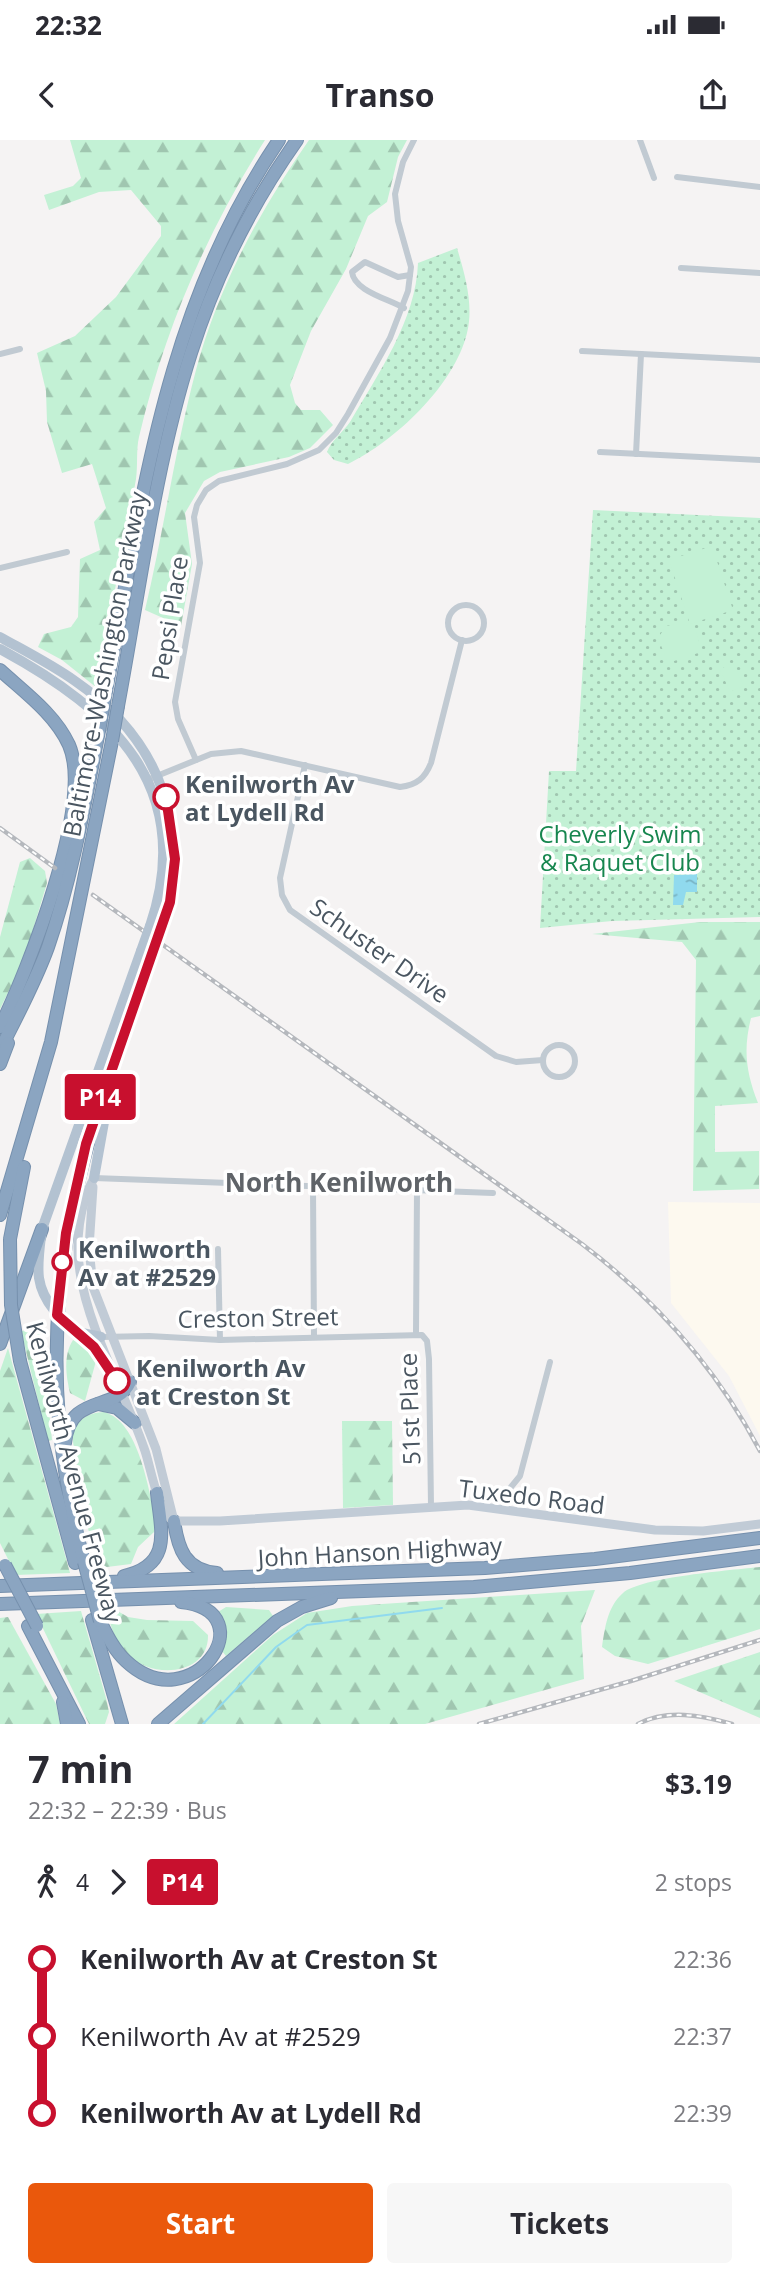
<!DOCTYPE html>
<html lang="en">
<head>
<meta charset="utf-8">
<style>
	body { margin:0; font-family:"Open Sans",sans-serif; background:#f7f7f7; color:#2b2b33; height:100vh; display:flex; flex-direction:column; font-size:26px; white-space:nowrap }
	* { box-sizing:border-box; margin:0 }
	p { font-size:23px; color:#7c7c81 }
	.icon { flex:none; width:38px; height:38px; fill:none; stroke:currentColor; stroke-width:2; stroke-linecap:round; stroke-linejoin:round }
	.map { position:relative; height:1584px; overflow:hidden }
	.drawer { display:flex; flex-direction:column; background:#fff; flex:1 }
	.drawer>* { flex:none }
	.badge { padding:0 14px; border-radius:5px; font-size:24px; line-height:46px }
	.map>.badge { position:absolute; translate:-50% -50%; box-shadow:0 0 0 4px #fff }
	.legs { display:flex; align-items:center; gap:10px; height:77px; padding:0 28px; font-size:23px }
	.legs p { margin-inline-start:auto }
	.overview { display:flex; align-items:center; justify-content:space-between; height:119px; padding:0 28px }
	h1 { font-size:38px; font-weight:700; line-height:52px }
	.button { display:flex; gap:14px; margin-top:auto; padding:14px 28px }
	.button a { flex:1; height:80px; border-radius:7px; background:#ea580c; color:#fff; font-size:28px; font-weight:700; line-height:80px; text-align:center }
	.button a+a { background:#f7f7f7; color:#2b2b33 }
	ul { padding:0 28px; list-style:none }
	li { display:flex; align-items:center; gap:24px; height:77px; font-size:26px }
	li i { display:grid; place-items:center; width:10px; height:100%; margin:0 9px; background:currentColor }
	li i::after { content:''; width:18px; height:18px; margin:-9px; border:5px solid; border-radius:50%; background:#fff }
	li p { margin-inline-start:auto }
	li:first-child i { background:linear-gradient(#0000 50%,currentColor 0) }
	li:last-child i { background:linear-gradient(currentColor 50%,#0000 0) }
	.status { display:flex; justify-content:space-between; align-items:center; height:49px; padding:0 35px; background:#fff; direction:ltr }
	.status svg { height:19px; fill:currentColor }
	header { display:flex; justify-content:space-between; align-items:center; height:91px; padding:0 28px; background:#fff; font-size:32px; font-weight:700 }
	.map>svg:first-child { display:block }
	.commercial { fill:#fdf9ef }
	.grass { fill:url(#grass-dots) }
	.forest { fill:url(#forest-firs) }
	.garden { fill:#c3f1d5 }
	.water { fill:url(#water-ripples) }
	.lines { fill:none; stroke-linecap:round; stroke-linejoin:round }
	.stream { stroke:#90daee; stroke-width:2 }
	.motorway-casing { stroke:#7690ad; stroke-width:14 }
	.minor { stroke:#c1cad2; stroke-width:6 }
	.secondary { stroke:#c1cbd6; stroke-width:9 }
	.primary { stroke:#b3c2d1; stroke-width:10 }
	.motorway { stroke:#8ba5c1; stroke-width:12 }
	.rail-casing { stroke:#b5b8bd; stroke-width:4.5 }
	.rail { stroke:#fff; stroke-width:2; stroke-dasharray:5; stroke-linecap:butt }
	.motorway-bridge-casing { stroke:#7690ad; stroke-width:14; stroke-linecap:butt }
	.primary-bridge { stroke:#b3c2d1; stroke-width:10 }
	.motorway-bridge { stroke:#8ba5c1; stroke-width:12 }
	.line-1-casing { stroke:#fff; stroke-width:16 }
	.line-1 { stroke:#c8102e; stroke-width:10 }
	.stop-1-dot { fill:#fff; stroke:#c8102e; stroke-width:3.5 }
	.labels { text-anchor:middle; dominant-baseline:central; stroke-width:7; stroke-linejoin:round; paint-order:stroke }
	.street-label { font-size:24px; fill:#4a5661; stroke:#fff }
	.stop-label { font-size:24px; font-weight:bold; fill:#4a5661; stroke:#fff; text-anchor:start }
	.park-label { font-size:24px; fill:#17864f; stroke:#fff }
	.neighbourhood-label { font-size:26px; font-weight:bold; fill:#5f6368; stroke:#fff }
</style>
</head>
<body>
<div class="status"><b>22:32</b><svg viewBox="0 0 49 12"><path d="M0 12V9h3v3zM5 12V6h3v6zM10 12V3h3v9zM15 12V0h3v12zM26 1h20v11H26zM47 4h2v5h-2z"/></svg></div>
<header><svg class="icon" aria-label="back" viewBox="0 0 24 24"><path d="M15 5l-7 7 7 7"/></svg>Transo<svg class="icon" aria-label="share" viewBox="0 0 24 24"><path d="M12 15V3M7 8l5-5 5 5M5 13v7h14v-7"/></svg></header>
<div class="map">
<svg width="760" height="1584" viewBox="0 0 760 1584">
	<defs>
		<pattern id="grass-dots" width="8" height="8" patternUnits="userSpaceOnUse" patternTransform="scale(1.75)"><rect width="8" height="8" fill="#c3f1d5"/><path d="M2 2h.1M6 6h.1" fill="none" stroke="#a0c6b0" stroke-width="1.8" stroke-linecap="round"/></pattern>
		<pattern id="forest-firs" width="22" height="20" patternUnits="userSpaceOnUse" patternTransform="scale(1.75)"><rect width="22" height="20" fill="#c3f1d5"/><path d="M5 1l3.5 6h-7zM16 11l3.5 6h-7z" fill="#a0c6b0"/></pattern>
		<pattern id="water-ripples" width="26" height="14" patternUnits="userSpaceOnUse" patternTransform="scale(1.75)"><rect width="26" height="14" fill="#90daee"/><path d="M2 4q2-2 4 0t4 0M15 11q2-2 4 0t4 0" fill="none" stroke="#78b4c4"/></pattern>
	</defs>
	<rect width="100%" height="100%" fill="#f5f3f3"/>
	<!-- commercial -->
	<path class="commercial" d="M668,1062L760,1063V1296L729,1236L671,1163Z"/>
	<!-- grass -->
	<g class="grass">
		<path d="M457,108C465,135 474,165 467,193C454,246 395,301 348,324L334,320L327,312C331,301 343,292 350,282C378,234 416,180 418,123Z"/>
		<path d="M593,370L760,378V777L612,781L540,788L549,631H576Z"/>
	</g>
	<!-- forest -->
	<g class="forest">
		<path d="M70,0H265C207,91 164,191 139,297C136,310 138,325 136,339C124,409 108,478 97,548L62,520L38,507L44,494L71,487L78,477L80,419L100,410L94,382L106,368L92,324L62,333L47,282L46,251L37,213L75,196L116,157L161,96V86L131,50L99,52L49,70L44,55L73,46L81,38Z"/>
		<path d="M309,0H407L398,17L387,62L368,76L346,129L311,191L290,245L295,263L301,270H320L333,285L310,308L289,317L220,332L204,341L185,373L192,424L181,486L145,470C164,390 175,309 196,230C218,147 260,70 309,0Z"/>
		<path d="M30,718L45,731L47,743L24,820L0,869V797L20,722Z"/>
		<path d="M700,782H760V876L751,878C743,910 746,932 758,963L715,966V1012L759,1011V1049L693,1051L696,820L682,802L592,794Z"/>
		<path d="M35,1189L41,1193L52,1300L48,1301L21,1191Z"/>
		<path d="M73,1200L82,1204L96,1221L85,1261L70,1253C66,1236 63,1215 73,1200Z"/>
		<path d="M8,1208L70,1433L16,1435L0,1403V1231Z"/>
		<path d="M104,1272C139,1281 149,1351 156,1382L154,1392L138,1407L131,1424L99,1428L84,1374L72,1295C77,1279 88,1273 104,1272Z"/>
		<path d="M342,1281H392L393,1365L343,1368Z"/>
		<path d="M760,1427V1489L648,1524L615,1516L602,1507C605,1488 607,1467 623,1453C641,1437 733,1430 760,1427Z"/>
		<path d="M595,1450L581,1486L584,1539L425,1584H174L273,1495L307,1473L352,1466Z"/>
		<path d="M226,1467L269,1470L273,1476L226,1516L222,1511L224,1494L218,1472Z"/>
		<path d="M114,1469L128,1477L147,1480L193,1481L208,1495C209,1536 151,1539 128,1515C115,1503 111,1487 107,1471Z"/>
		<path d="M81,1471L106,1558L109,1572L105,1584H89L36,1474Z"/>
		<path d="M8,1477L56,1564L60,1584H0V1478Z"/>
		<path d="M760,1512V1578L674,1541Z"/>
	</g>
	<!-- garden -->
	<g class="garden">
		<path d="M712,406L733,470L690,484L669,420Z"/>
		<path d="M682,483L696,491L701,509L698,513L668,523L658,498L666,486Z"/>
		<path d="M733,523L744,546L730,552L720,529Z"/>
	</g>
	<!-- water -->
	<path class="water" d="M678,729L697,730V752H686L683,765H673L674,735H696L678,734Z"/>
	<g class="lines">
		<!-- stream -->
		<path class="stream" d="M203,1584L276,1507L307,1485L442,1468"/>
		<!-- motorway casing -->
		<g class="motorway-casing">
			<g id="motorway">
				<path d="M0,530C24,552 55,574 69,605C94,663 28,830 0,887"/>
				<path d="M106,551C143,356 164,169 279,0"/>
				<path d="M118,566C140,448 155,326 191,213C215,137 251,65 297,0"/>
				<path d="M0,910C17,876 35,843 48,807C72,738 85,663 99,591"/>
				<path d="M0,924L8,903"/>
				<path d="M0,1075L51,902L112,601"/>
				<path d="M10,1099L24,1027"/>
				<path d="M0,1204L42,1089"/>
				<path d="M20,1221L75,1423"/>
				<path d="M98,1264L117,1268L135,1283"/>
				<path d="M65,1303C70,1252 116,1273 130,1242"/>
				<path d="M174,1381C178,1409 185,1430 217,1433"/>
				<path d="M84,1422C32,1223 58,1075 126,885"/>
				<path d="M124,1436C173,1425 161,1390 157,1353"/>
				<path d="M0,1446L485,1428L595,1419L760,1398"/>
				<path d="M0,1464L474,1447L630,1433L760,1416"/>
				<path d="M92,1480L122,1584"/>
				<path d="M100,1481C107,1495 114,1510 126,1521C192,1583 268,1471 181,1462"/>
				<path d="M28,1486L79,1584"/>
				<path d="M63,1562L67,1584"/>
				<path d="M158,1584L277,1481L302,1467L331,1458"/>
			</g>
		</g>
		<!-- minor -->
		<g class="minor">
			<path d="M640,0L654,38"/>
			<path d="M677,37L760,47"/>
			<path d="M681,128L760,133"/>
			<path d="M404,168C389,159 354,151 352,132L365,122L398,137L410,135"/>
			<path d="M582,211L760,220"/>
			<path d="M0,214L20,209"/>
			<path d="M600,312L760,320"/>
			<path d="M636,314L641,214"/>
			<path d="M0,428L67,412"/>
			<circle cx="466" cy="483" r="18"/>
			<path d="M196,620L178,579L175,562L200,423L194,377L197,365L206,350L219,341L287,324L319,310L336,293L348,274L390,198L408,151L411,127L398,81L395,54L403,22L414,0"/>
			<path d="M305,625L280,738L282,755L290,770L496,916L516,922L543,920"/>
			<path d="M147,640L211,614L241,611L400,647C417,645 425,638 431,623L462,500"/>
			<circle cx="559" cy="921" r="16"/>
			<path d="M94,1038L493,1053"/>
			<path d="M313,1047L314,1196"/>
			<path d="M218,1109L220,1200"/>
			<path d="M416,1193L417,1051"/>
			<path d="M101,1197L149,1196L220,1200L422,1195L427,1201L429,1219L431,1366"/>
			<path d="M505,1368L511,1347L520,1336L550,1222"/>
		</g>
		<!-- secondary -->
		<g class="secondary">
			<path d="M94,1038C79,1065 75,1102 80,1132C88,1189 125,1253 144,1308C151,1326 157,1373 174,1381"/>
			<path d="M93,1047L89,1108L93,1147L156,1309L174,1381"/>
			<path d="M174,1381H220L468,1365L655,1390L703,1391L760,1384"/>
		</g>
		<!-- primary -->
		<g class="primary">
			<path d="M0,497C25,511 51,524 75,541C162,601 193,690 160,790"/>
			<path d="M0,509C113,570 197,648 150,786"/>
			<path d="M125,892L151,817"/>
			<path d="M94,1038L109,954"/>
			<path d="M82,1193L101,1197"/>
			<path d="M115,1234C93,1199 45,1179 39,1138C37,1122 40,1105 42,1089L141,811"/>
		</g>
		<!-- motorway -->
		<use href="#motorway" class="motorway"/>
		<!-- rail casing -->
		<g class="rail-casing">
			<g id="rail">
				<path d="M0,688L55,728"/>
				<path d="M93,755L582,1104C657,1161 716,1227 760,1311"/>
				<path d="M479,1584L631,1541L760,1500"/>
				<path d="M638,1584C667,1569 701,1575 732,1584"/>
			</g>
		</g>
		<!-- rail -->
		<use href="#rail" class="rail"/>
		<!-- motorway-bridge casing -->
		<g class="motorway-bridge-casing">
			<g id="motorway-bridge">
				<path d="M99,591L106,551"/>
				<path d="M112,601L118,566"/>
				<path d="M10,1099L11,1165L20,1221"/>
				<path d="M84,1422L100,1481"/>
				<path d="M5,1425L37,1486"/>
			</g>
		</g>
		<!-- primary-bridge -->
		<g class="primary-bridge">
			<path d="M141,811L150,786"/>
			<path d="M151,817L160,790"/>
		</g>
		<!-- motorway-bridge -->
		<use href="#motorway-bridge" class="motorway-bridge"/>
	</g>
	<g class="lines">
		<!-- line-1 casing -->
		<g class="line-1-casing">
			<path id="line-1" d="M117,1241L94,1207L57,1175L66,1093L86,1004L170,762L175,719L166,657"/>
		</g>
		<!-- line-1 -->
		<use href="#line-1" class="line-1"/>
	</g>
	<!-- markers -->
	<g class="stop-1-dot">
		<circle cx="166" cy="657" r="12"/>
		<circle cx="62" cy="1122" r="9"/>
		<circle cx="117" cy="1241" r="12"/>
	</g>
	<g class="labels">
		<!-- street labels -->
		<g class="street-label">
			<text transform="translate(169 478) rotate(-81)">Pepsi Place</text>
			<text transform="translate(104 524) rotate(-79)">Baltimore-Washington Parkway</text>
			<text transform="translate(380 810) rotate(35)">Schuster Drive</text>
			<text transform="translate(258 1177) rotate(-1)">Creston Street</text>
			<text transform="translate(409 1269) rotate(-92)">51st Place</text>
			<text transform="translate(75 1332) rotate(75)">Kenilworth Avenue Freeway</text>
			<text transform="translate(532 1356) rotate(7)">Tuxedo Road</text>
			<text transform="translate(380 1411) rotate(-3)">John Hanson Highway</text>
		</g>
		<!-- stop labels -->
		<g class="stop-label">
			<text x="185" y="643">Kenilworth Av<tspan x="185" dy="28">at Lydell Rd</tspan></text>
			<text x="78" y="1108">Kenilworth<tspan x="78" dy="28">Av at #2529</tspan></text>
			<text x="136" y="1227">Kenilworth Av<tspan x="136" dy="28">at Creston St</tspan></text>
		</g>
		<!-- park labels -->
		<g class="park-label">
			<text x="620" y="693">Cheverly Swim<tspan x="620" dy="28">&amp; Raquet Club</tspan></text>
		</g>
		<!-- neighbourhood labels -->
		<g class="neighbourhood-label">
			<text x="339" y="1042">North Kenilworth</text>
		</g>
	</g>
</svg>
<b class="badge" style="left:100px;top:957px;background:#c8102e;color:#fff">P14</b>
</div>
<section class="drawer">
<div class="overview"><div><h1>7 min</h1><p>22:32 – 22:39 · Bus</p></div><b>$3.19</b></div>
<div class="legs"><svg class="icon" aria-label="walk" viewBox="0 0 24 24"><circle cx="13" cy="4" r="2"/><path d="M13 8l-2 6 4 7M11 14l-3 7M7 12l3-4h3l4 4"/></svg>4<svg class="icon" aria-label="forward" viewBox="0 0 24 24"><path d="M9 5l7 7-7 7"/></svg><b class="badge" style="background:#c8102e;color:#fff">P14</b><p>2 stops</p></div>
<ul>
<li><i style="color:#c8102e"></i><b>Kenilworth Av at Creston St</b><p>22:36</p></li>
<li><i style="color:#c8102e"></i><span>Kenilworth Av at #2529</span><p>22:37</p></li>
<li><i style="color:#c8102e"></i><b>Kenilworth Av at Lydell Rd</b><p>22:39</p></li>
</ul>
<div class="button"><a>Start</a><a>Tickets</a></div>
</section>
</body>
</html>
